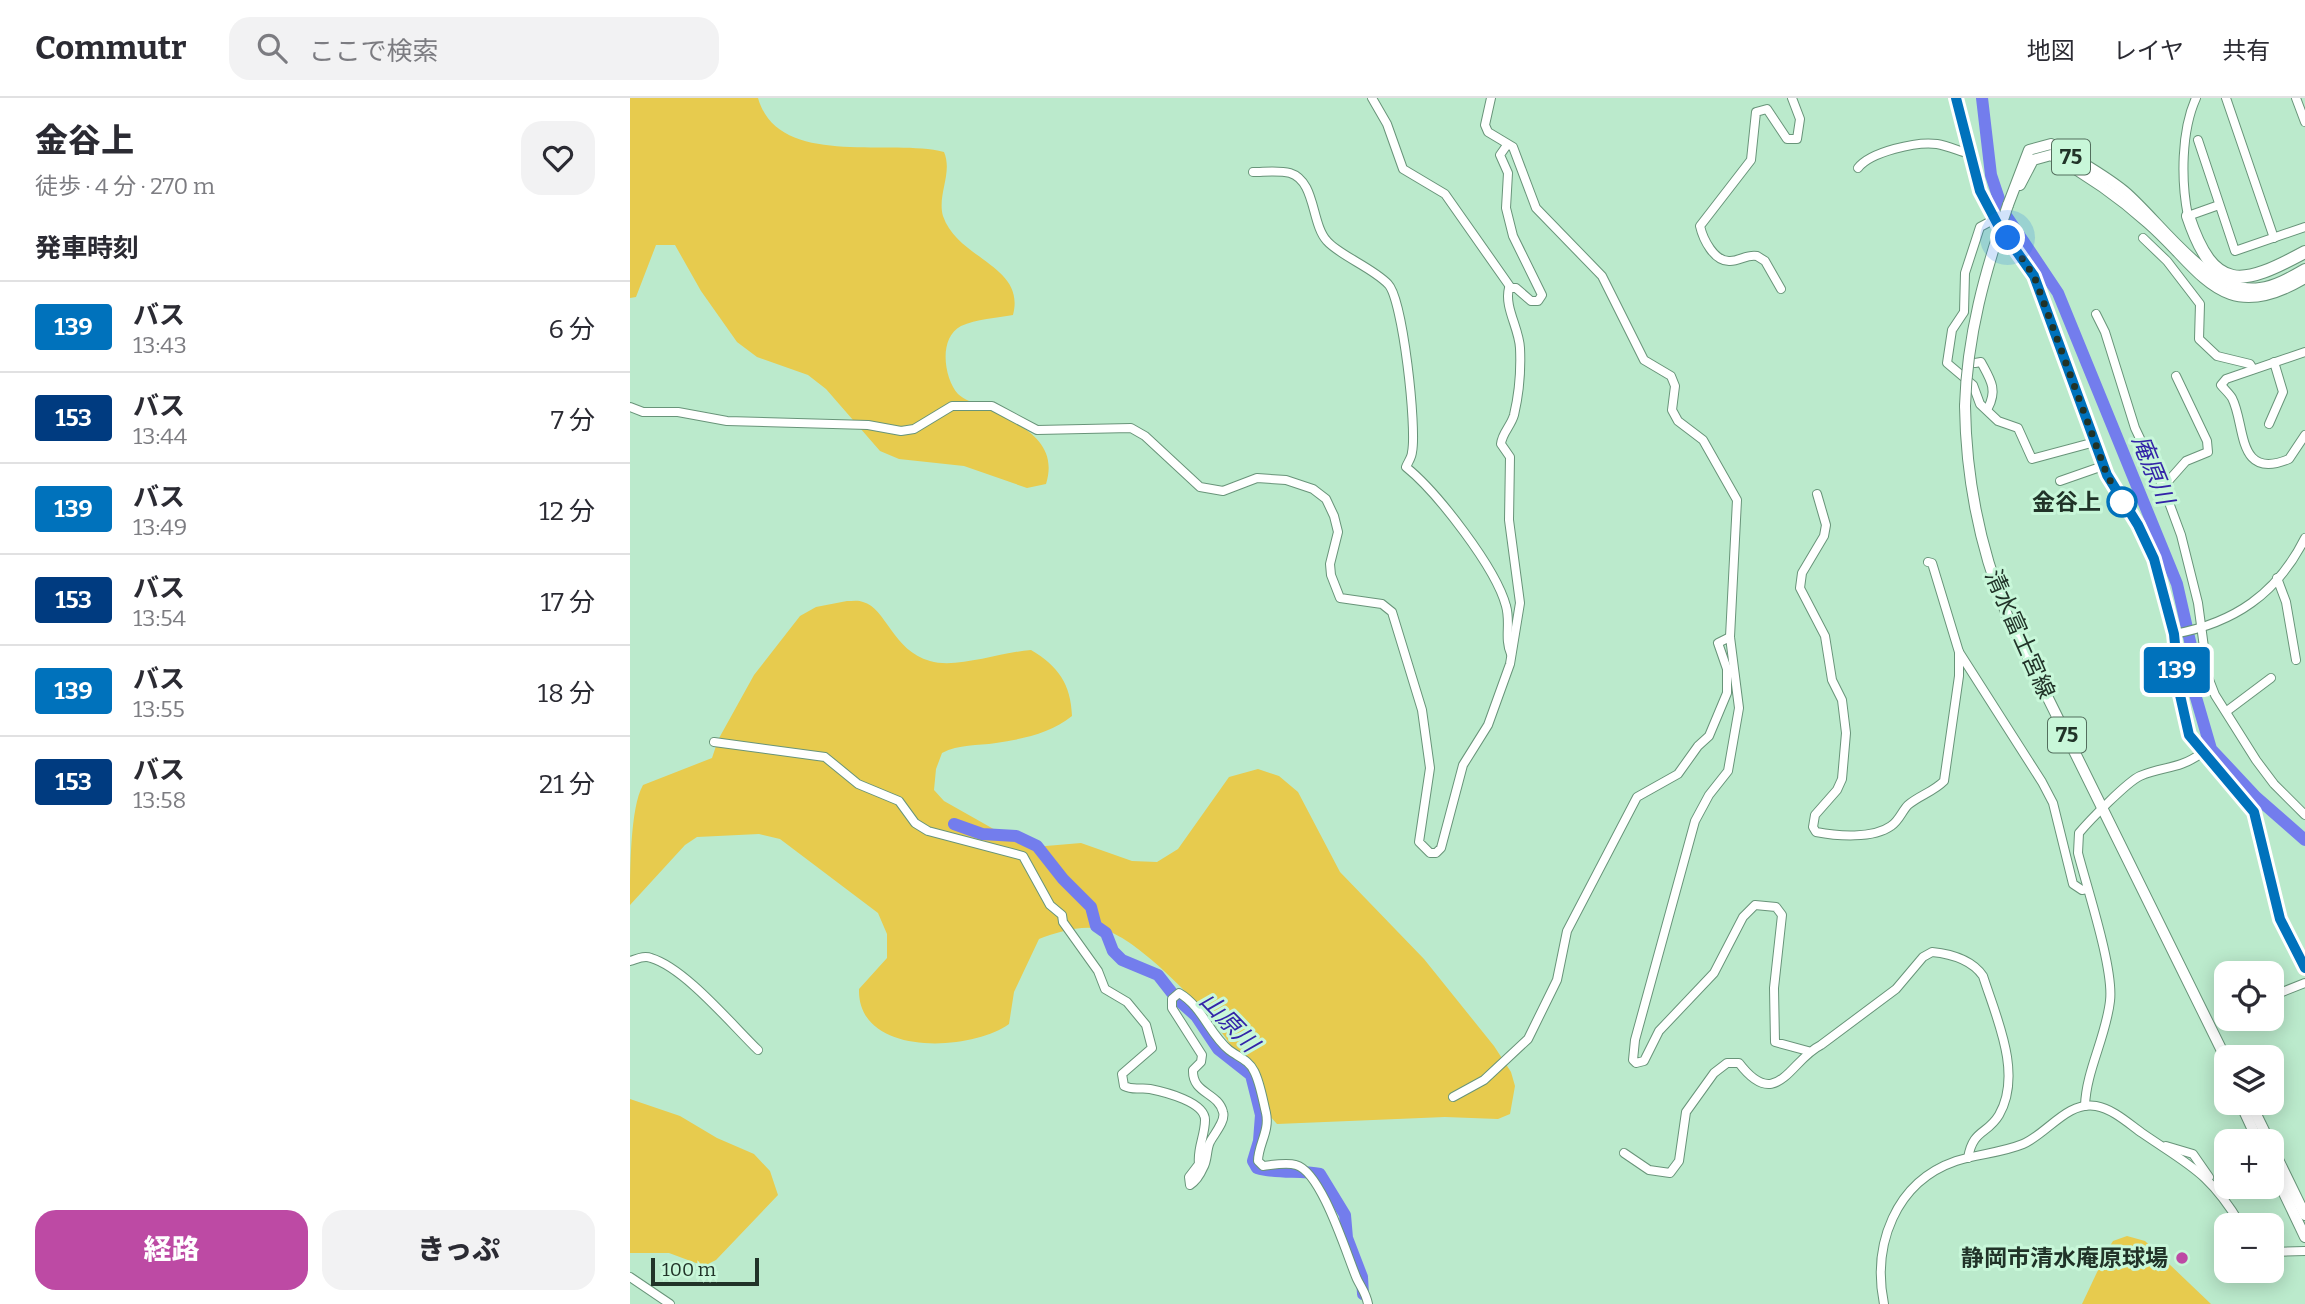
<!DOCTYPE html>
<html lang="ja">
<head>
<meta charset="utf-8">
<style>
	body { margin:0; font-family:Bitter,"Noto Sans JP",serif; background:#f2f2f3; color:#2b2b33; height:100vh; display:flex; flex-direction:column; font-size:26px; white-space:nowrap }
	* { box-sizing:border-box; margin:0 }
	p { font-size:23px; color:#7c7c81 }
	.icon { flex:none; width:38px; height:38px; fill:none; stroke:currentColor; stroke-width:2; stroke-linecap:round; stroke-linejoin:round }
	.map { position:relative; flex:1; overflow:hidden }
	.side { display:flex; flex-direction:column; background:#fff; width:630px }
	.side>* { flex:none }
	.badge { padding:0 14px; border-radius:5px; font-size:24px; line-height:46px }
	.tools { position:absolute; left:1584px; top:863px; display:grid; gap:14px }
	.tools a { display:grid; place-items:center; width:70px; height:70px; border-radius:14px; background:#fff; box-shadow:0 4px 18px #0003; font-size:35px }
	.scale { position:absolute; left:21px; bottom:18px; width:108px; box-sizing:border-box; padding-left:7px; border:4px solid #213328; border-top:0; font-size:19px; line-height:24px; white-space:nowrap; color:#213328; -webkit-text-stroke:5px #c8f7d9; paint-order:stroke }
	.you { position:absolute; width:35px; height:35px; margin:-18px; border:5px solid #fff; border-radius:50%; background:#1a73e8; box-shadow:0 0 0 10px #1a73e833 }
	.map>.badge { position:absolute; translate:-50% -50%; box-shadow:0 0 0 4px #fff }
	h2 { padding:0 35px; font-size:26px; line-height:63px }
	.round { display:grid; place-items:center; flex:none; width:74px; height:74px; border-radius:21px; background:#f2f2f3 }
	.headline { display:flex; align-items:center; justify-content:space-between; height:119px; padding:0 35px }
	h1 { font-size:33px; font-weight:800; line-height:52px }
	.primary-button { display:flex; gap:14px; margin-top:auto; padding:14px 35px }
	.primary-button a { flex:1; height:80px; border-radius:21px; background:#bd4aa4; color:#fff; font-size:28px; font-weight:800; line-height:80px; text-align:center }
	.primary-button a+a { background:#f2f2f3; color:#2b2b33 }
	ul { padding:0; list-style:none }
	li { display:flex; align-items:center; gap:21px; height:91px; padding:0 35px; border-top:2px solid #e1e1e2 }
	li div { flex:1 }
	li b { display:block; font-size:26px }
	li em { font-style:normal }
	li .badge { min-width:77px; font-weight:700; text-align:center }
	header { display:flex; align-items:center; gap:42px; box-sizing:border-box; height:98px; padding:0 35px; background:#fff; border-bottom:2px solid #e1e1e2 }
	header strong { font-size:33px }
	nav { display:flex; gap:38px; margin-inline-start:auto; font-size:24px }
	.search { width:490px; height:63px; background:#f2f2f3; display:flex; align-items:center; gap:18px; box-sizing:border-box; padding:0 24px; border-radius:21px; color:#7c7c81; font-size:26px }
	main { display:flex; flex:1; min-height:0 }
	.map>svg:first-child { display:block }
	.green { fill:#e7cb4e }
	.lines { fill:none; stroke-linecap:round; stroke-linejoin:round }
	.river { stroke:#737ded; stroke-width:12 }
	.minor-casing { stroke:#689479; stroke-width:10 }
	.major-casing { stroke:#689479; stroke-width:12 }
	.highway-casing { stroke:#689479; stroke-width:14 }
	.minor { stroke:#fff; stroke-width:8 }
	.major { stroke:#fff; stroke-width:10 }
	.highway { stroke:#fff; stroke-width:12 }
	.major-bridge-casing { stroke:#689479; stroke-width:12; stroke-linecap:butt }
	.major-bridge { stroke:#fff; stroke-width:10 }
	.line-casing { stroke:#fff; stroke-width:16 }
	.line { stroke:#0072bc; stroke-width:10 }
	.walk { stroke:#213328; stroke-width:7; stroke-dasharray:0 12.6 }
	.stop-dot { fill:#fff; stroke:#0072bc; stroke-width:3.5 }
	.poi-dot { fill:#bd4aa4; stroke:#c8f7d9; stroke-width:2.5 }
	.labels { text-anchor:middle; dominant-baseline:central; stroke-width:6; stroke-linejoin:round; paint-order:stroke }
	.shield { fill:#c8f7d9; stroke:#536e5d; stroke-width:2 }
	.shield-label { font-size:21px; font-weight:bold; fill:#213328 }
	.stop-label { font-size:23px; font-weight:bold; fill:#213328; stroke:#c8f7d9; text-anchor:end }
	.street-label { font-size:23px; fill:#213328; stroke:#c8f7d9 }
	.poi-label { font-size:23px; font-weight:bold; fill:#213328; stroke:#c8f7d9; text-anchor:end }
	.water-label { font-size:24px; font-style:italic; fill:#3324a8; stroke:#c8f7d9 }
</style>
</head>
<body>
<header>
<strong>Commutr</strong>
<div class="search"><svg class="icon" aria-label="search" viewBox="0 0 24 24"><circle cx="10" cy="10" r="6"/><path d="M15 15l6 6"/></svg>ここで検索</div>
<nav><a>地図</a><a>レイヤ</a><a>共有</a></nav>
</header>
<main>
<section class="side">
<div class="headline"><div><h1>金谷上</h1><p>徒歩 · 4 分 · 270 m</p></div><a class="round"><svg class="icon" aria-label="heart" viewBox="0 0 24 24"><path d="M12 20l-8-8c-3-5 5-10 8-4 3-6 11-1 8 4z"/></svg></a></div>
<h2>発車時刻</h2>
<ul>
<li><span class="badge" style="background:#0072bc;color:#fff">139</span><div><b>バス</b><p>13:43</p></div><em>6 分</em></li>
<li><span class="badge" style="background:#003b80;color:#fff">153</span><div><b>バス</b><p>13:44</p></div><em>7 分</em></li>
<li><span class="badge" style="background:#0072bc;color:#fff">139</span><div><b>バス</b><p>13:49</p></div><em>12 分</em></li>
<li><span class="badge" style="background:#003b80;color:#fff">153</span><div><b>バス</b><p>13:54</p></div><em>17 分</em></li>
<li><span class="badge" style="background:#0072bc;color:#fff">139</span><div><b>バス</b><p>13:55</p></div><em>18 分</em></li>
<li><span class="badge" style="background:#003b80;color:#fff">153</span><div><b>バス</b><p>13:58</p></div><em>21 分</em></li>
</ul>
<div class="primary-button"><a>経路</a><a>きっぷ</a></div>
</section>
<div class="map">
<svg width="1675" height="1206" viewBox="0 0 1675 1206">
	<rect width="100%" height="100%" fill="#bbeacc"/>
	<!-- green -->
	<g class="green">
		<path d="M0,0H128C148,71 258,40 314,54C323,75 307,97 313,118C328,162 396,167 383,217C367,220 346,221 331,228C308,240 314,280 328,296C334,302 345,305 352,308C386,325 430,341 416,386L397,390L334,368L269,361L250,353L196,291L178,277L127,259L107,244L71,193L45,147H26L6,199L0,200Z"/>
		<path d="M217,503C222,503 229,502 233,504C256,510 263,553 300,563C327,571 371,554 401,552C428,568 441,586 442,618C421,635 393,641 366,645C347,648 329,646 312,655L306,671L304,692L314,703L383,742L404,749L451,745L502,763L527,764L548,751L599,679L628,671L649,678L668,694L710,774L794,861L864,948L881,974L885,988L880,1016L868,1021L815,1019L647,1026C623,1001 615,967 595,939C575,911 505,837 471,831C450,827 428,834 409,841L384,894L379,926C340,954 227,959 229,891L257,860V836L248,815L150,741L129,736L67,739L55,747L0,807C0,776 0,709 13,687L82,660L88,642L124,577L170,518L186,509Z"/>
		<path d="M0,1001L50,1018L87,1040L124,1056L140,1073L148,1097L86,1162L74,1168L39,1155H0Z"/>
		<path d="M1497,1138L1515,1143L1581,1206H1452L1478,1151L1483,1143Z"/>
	</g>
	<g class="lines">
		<!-- river -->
		<g class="river">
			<path d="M1352,0L1361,77L1373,113L1428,195L1547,486L1562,552L1565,596L1581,651L1626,699L1675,742"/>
			<path d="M324,726L352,736L386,738L407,748L433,781L461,809L466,828L476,835L483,853L492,862L528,877L546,900L566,918L588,951L621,977L631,1017L629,1043L623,1063L627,1070C647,1076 670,1072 690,1076L715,1117L717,1140L732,1179L733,1196"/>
		</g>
		<!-- minor casing -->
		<g class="minor-casing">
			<g id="minor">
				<path d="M742,0L757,26L773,71L815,96L881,190"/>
				<path d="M861,0L855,27L858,34L883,49L906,110L972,178L1014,262L1041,278L1045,288L1042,312L1048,323L1073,342L1107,402L1100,539L1109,610L1098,673L1079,697L1065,723L1005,942L1003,962L1006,965L1014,963L1029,933L1084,875L1113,819L1125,807L1146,809L1152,817L1144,890L1145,944L1178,953"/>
				<path d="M1566,0C1551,33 1551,83 1558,118L1589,107"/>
				<path d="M1596,0L1644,140"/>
				<path d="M1666,0L1675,24"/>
				<path d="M1568,42L1605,153L1675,129"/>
				<path d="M1228,70C1240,54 1287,43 1307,46C1318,48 1329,53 1340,56"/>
				<path d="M623,74C634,74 649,72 660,75C686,83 681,126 697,143C709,157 743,170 758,186C773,201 787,331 782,354C782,359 778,364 776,369C807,394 866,470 876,508C881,525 874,540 881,556"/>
				<path d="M1365,121L1350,129L1335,175L1334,214L1322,232L1317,265L1343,287L1350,306L1368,323L1388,330L1402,361L1465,344"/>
				<path d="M1513,140L1537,163L1570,206L1569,241L1587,258L1620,266L1623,271"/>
				<path d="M1151,191L1135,163L1127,158C1117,156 1110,163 1100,163C1084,164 1073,141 1070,128L1121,62L1126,14L1137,11L1157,41H1167L1170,21L1162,0"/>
				<path d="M1466,216L1475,234L1505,330L1534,391L1551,437L1568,505L1578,579L1585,597L1626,662L1644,686L1675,717"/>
				<path d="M1675,254L1596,281L1591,287C1594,291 1599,295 1602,300C1616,327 1606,383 1659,361L1675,337"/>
				<path d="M1345,265L1351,264C1360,281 1368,291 1358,310"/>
				<path d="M0,309L13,314H48L97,323L238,327L271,333L284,331L322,308H362L407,332L501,330L515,338L570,389L593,393L627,380L656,382L683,391L696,401L704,418L708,434L700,466L701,477L710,500L752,506L762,514L792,612L800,670L789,744L800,755H806L811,750L833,667L858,627L880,566L890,505L879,422L880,359L871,346C872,335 881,328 884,317C889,296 891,271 890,250C889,230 874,209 879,190H886L901,203H908L912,197L883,138L876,110L878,75L870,57L877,47"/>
				<path d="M1639,326L1653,294L1644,264"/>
				<path d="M1430,383L1473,368"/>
				<path d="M1533,389L1556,363L1578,354L1577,343L1546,278"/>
				<path d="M1187,396L1196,427L1194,438L1172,475L1170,490L1195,538L1202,582L1212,602L1216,635L1212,681L1207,692L1185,717L1183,729L1186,734C1207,738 1243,741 1261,728C1269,723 1272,713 1278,707C1290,697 1303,694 1314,683L1329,578V554"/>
				<path d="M1298,464L1302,465L1329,554L1412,684L1423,705L1443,786L1452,792L1457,791"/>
				<path d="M1647,480L1656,504L1666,562"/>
				<path d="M1544,536C1604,525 1647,496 1675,440"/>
				<path d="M1597,613L1641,580"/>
				<path d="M84,644L195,659L228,686L269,703L285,725L298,733L393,758L420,807L432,817L433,824L468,873L475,891L497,904L516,927L522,950L492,976L494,988C504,993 510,989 520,991C535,994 575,1004 575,1022C575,1038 567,1050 569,1066L559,1079L560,1087C566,1083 570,1077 573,1070C578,1062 576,1052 580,1044C584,1036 596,1023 593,1014C588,994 562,996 563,972L571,964L572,957L542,910V901L549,895C573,909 579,936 599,952C608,959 619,962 624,973C630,984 633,1003 636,1015C640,1033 628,1047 628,1063L633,1068C643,1067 656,1064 666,1067C692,1074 717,1158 727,1181C732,1191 736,1195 738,1206"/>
				<path d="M0,863C7,861 14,857 21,860C55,870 102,927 128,952"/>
				<path d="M1642,898L1675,885"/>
				<path d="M823,999L854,982L898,941L927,882L937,833L1007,699L1048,676L1068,648L1079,638L1097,595V571L1088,545L1100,539"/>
				<path d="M1455,1008C1456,973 1476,939 1480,903C1484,871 1457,790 1448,755L1449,735C1459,723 1497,684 1510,678C1535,667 1546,673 1572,655"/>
				<path d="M1536,1048L1563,1056L1579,1079"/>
				<path d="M994,1055L1019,1072L1040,1075L1049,1063L1056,1014L1084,975L1097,965H1109C1147,1015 1160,962 1191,947L1266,891L1293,859L1302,854C1322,856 1342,862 1353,878C1366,919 1393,976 1369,1017C1357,1037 1343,1031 1338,1060"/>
				<path d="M1642,1154L1675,1153"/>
				<path d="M0,1179L40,1206"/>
				<path d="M1254,1206C1242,1147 1265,1084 1326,1063C1347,1056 1371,1055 1393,1046C1417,1036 1437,1003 1466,1008C1483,1011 1498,1025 1512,1035C1560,1068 1579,1074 1611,1127"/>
			</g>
		</g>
		<!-- major casing -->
		<g class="major-casing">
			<g id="major">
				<path d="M1326,0L1351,93L1368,127L1404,178L1477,377L1509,427L1524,461L1544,536L1550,597L1560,637L1624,714L1650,821L1675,870"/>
				<path d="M1390,87L1403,62L1421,57C1456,76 1488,98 1518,125C1572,172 1592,230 1675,180"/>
				<path d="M1378,107L1399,52L1421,46C1445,61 1472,75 1494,93C1531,124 1578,198 1630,190C1646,188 1661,179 1675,171"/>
				<path d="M1335,308C1336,381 1349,448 1377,517L1596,961"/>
				<path d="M1610,1004L1628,1043"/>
				<path d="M1620,1004L1639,1043"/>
				<path d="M1642,1049L1675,1117"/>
				<path d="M1642,1070L1675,1139"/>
			</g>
		</g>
		<!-- highway casing -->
		<g class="highway-casing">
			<path id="highway" d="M1558,118C1584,196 1612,188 1675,154"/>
		</g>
		<!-- minor -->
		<use href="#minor" class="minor"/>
		<!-- major -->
		<use href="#major" class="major"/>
		<!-- highway -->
		<use href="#highway" class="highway"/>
		<!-- major-bridge casing -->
		<g class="major-bridge-casing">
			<path id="major-bridge" d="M1335,308C1337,238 1355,173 1378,107"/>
		</g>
		<!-- major-bridge -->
		<use href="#major-bridge" class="major-bridge"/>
	</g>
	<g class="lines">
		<!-- line casing -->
		<g class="line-casing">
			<path id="line" d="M1326,0L1350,93L1368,127L1404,178L1477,377L1508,427L1524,461L1544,536L1550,597L1559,637L1624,714L1650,821L1675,870"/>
		</g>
		<!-- line -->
		<use href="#line" class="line"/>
		<!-- walk -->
		<path class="walk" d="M1378,140L1404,178L1477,377L1492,404"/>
	</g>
	<!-- markers -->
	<circle class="stop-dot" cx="1492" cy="404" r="14"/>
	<circle class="poi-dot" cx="1552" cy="1160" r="7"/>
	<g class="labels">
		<!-- shield labels -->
		<g class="shield">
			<rect x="1422" y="41.5" width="38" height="35" rx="5"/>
			<rect x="1418" y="619.5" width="38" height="35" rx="5"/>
		</g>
		<g class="shield-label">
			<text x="1441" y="59">75</text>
			<text x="1437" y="637">75</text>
		</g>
		<!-- stop labels -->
		<g class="stop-label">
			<text x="1471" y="404">金谷上</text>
		</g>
		<!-- street labels -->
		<g class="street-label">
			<text transform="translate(1390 536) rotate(66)">清水富士宮線</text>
		</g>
		<!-- poi labels -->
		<g class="poi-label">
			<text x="1538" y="1160">静岡市清水庵原球場</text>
		</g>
		<!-- water labels -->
		<g class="water-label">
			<text transform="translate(1523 372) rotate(68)">庵原川</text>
			<text transform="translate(599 924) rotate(46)">山原川</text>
		</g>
	</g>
</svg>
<div class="tools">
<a><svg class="icon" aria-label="locate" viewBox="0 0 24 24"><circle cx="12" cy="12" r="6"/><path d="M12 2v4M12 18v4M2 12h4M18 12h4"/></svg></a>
<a><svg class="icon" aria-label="layers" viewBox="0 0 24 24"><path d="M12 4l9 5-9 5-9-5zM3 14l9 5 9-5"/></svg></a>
<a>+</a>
<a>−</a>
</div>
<div class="scale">100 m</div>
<div class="you" style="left:1378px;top:140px"></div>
<b class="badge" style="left:1547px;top:572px;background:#0072bc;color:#fff">139</b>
</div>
</main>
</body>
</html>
